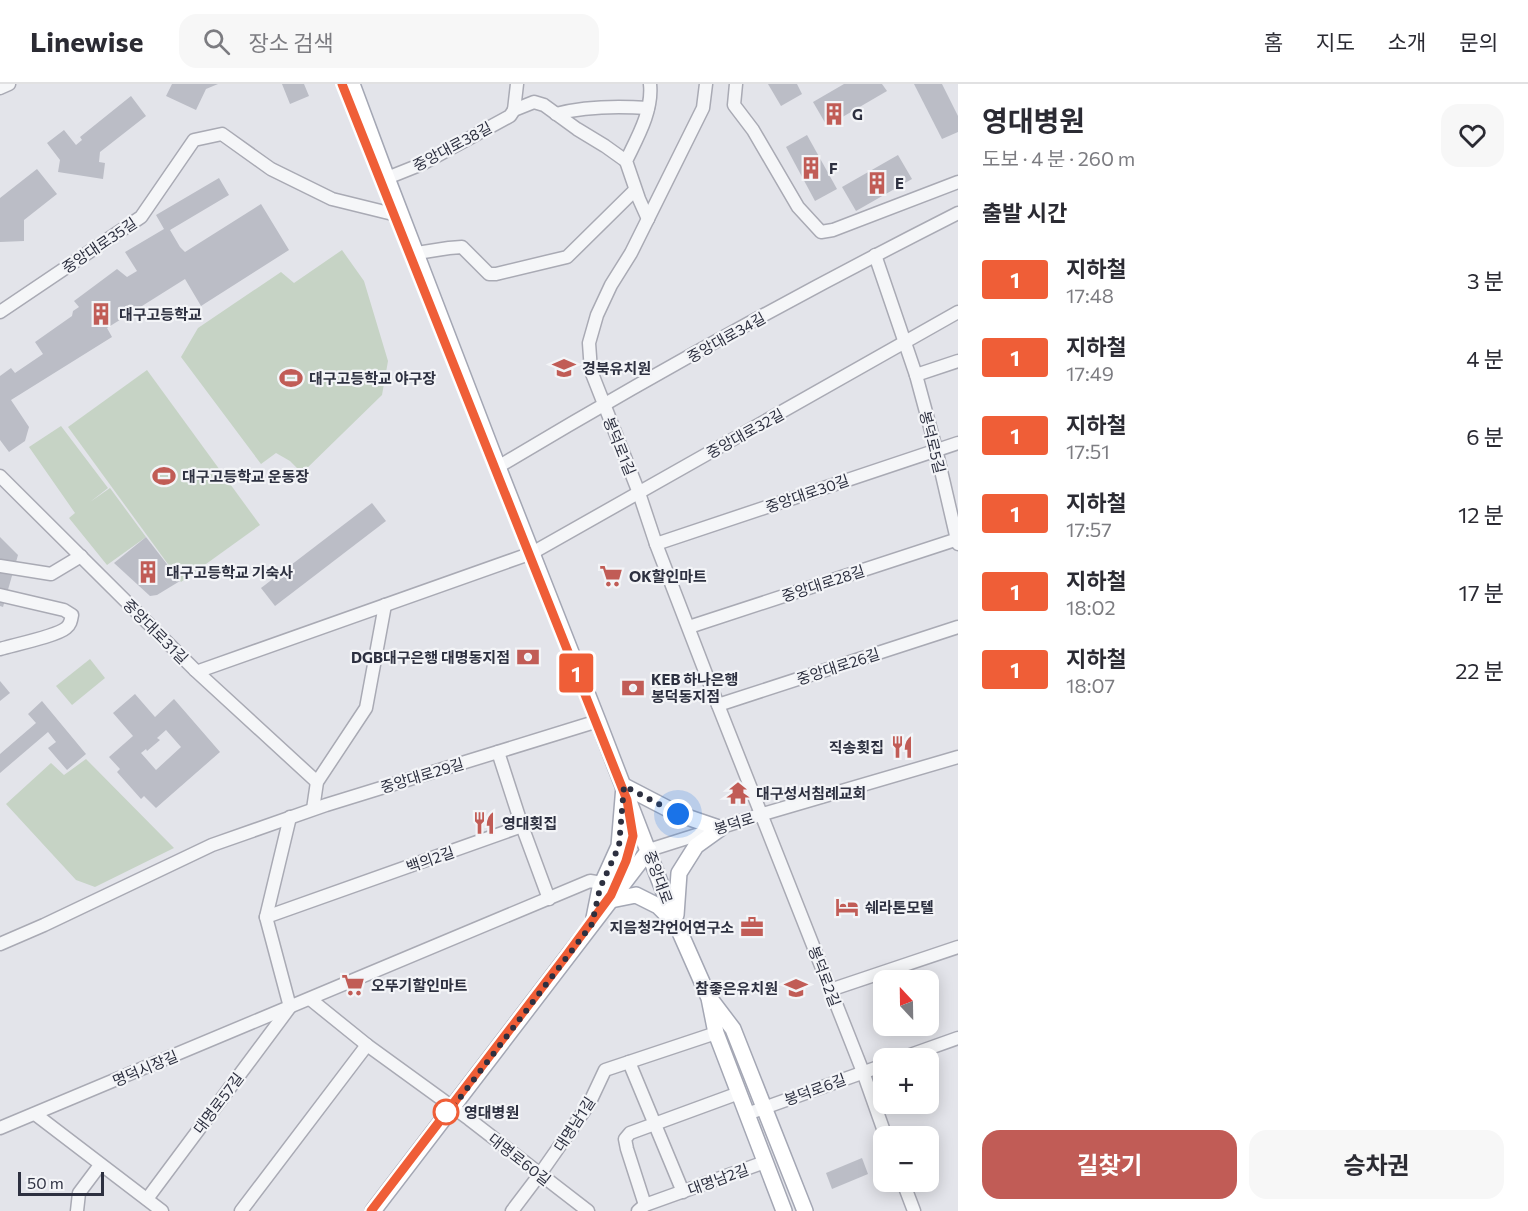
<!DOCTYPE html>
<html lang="ko">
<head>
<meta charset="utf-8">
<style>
	body { margin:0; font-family:Commissioner,"Noto Sans KR",sans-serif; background:#f7f7f7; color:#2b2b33; height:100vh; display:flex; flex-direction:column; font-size:22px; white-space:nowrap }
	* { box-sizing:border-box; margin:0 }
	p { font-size:20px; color:#7c7c81 }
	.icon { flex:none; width:33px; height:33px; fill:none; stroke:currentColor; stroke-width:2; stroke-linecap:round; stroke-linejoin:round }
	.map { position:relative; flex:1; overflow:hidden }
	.panel { display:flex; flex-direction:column; background:#fff; width:570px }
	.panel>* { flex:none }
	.badge { padding:0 12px; border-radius:4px; font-size:21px; line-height:39px }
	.needle { width:39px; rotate:338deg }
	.buttons { position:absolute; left:873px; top:886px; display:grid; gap:12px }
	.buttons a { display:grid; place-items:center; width:66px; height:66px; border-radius:12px; background:#fff; box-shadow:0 3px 15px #0003; font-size:30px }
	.scale { position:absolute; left:18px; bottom:15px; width:86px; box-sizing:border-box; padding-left:6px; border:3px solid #2d3040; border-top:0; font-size:16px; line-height:21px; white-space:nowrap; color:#2d3040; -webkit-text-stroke:4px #f3f4f7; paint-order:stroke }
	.you { position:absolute; width:30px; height:30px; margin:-15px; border:4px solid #fff; border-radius:50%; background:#1a73e8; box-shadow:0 0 0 9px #1a73e833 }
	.map>.badge { position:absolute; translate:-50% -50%; box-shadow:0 0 0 3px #fff }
	h2 { padding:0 24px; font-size:22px; line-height:54px }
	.round { display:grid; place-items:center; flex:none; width:63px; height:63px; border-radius:18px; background:#f7f7f7 }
	.headline { display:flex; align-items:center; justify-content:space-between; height:102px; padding:0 24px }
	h1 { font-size:28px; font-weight:700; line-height:45px }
	.action { display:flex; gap:12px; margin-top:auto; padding:12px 24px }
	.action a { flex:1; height:69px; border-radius:18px; background:#c15c56; color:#fff; font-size:24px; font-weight:700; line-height:69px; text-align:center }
	.action a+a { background:#f7f7f7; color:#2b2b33 }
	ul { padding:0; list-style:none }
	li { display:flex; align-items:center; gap:18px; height:78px; padding:0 24px }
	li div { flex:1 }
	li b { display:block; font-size:22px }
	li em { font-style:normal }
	li .badge { min-width:66px; font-weight:700; text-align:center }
	header { display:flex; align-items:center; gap:36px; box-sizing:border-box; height:84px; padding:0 30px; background:#fff; border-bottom:2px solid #e1e1e2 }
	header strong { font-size:28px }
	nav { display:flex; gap:33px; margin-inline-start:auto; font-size:21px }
	.search { width:420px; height:54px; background:#f7f7f7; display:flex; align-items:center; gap:15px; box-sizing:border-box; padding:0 21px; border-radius:18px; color:#7c7c81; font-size:22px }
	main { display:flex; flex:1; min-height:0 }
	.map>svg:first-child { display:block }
	.green { fill:#c6d3c5 }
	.building { fill:#bbbdc6; fill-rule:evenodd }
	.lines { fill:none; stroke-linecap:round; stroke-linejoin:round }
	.minor-casing { stroke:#a9aab4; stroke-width:15 }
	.major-casing { stroke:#a4a7b4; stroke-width:18 }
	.minor { stroke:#f5f6f8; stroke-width:12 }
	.major { stroke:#fff; stroke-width:15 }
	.line-casing { stroke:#fff; stroke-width:14 }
	.line { stroke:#ef5e37; stroke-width:9 }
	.walk { stroke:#2d3040; stroke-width:6; stroke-dasharray:0 10.8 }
	.stop-dot { fill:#fff; stroke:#ef5e37; stroke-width:3 }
	.labels { text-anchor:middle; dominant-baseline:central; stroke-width:4.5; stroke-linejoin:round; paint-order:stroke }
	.poi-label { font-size:15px; font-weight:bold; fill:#2d3040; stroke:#f3f4f7; text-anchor:start }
	.street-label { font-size:15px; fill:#2d3040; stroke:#f3f4f7 }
	.stop-label { font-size:15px; font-weight:bold; fill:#2d3040; stroke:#f3f4f7; text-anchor:start }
</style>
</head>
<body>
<header>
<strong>Linewise</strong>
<div class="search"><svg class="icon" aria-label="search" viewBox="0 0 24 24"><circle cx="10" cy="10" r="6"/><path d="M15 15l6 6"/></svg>장소 검색</div>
<nav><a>홈</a><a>지도</a><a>소개</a><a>문의</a></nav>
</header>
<main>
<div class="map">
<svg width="958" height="1127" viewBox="0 0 958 1127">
	<rect width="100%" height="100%" fill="#e3e4ea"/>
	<!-- green -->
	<g class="green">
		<path d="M342,166L364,197L388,277L382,311L302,389L290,377L276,369L261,380L181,273L198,244L281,188L294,199Z"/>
		<path d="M147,286L260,441L181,498L68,343Z"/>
		<path d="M61,342L108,404L90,418L110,404L146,453L107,481L69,434L75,429L29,363Z"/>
		<path d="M90,575L105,594L72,621L56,602Z"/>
		<path d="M86,675L174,764L95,803L76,796L6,720L51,679L64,691Z"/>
	</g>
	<!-- building -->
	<g class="building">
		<path d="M172,0H218L206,5L196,26L166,12Z"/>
		<path d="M282,0H304L309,12L290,20Z"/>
		<path d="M768,0H797L802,10L781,22Z"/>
		<path d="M844,0H882L887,7L827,42L813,18Z"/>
		<path d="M914,0H942L958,32V48L942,55Z"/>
		<path d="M131,12L146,32L100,68L99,78L105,79L103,95L58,88L60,76L47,59L64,46L76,61L82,56L80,53Z"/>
		<path d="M807,51L837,105L815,117L786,63Z"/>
		<path d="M898,71L912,95L856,127L842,103Z"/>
		<path d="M37,85L57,110L24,136V157L0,158V114Z"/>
		<path d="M219,94L229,111L170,146L180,163L185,168L261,120L289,166L201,222L185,195L107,244L112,253L11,316L29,343L25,357L9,368L0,356V292L11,284L15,289L43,270L35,258L72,232L73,227L79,223L74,217L117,185L127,193L137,187L125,168L164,145L156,131Z"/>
		<path d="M372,419L386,437L275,522L261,504Z"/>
		<path d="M0,453L18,471L3,523L0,522Z"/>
		<path d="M146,453L180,497L157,511L150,512L114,479Z"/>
		<path d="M0,597L10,609L0,617Z"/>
		<path d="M135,610L155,633L174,615L220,668L156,724L144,712L141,715L117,688L120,685L109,673L133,652L113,629ZM166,646L181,663L156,686L141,669L146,665L147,667L160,656L157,654Z"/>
		<path d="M42,617L86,670L67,686L48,664L56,658L48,648L0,689V670L36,639L28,630Z"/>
		<path d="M862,1074L868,1090L832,1105L826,1089Z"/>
	</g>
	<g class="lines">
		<!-- minor casing -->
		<g class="minor-casing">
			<g id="minor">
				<path d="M706,0L703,24L631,169L611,201L597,231L589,259L591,287L639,409L656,460L718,621L863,988L886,1053"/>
				<path d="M736,0L734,21L753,46L798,123L821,148L833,146L958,98"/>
				<path d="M0,4L9,0"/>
				<path d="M514,26L517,0"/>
				<path d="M556,30C586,22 618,22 648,24"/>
				<path d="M387,94L422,80L510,32L514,26L534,18L544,21L577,45L605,62L626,77"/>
				<path d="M648,135L639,115L626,77C637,54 653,27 650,0"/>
				<path d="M417,169L449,164L462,163L489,190H496L567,173L635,106"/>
				<path d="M875,171L916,291L936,365L958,460"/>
				<path d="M0,228L141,133L194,56L222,50L271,85L332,115L401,132"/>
				<path d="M916,291L958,277"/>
				<path d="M498,383C648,293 802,208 958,129"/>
				<path d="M0,392L195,586L199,587L532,469L958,228"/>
				<path d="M656,460L958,359"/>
				<path d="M0,482L51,490L81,472"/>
				<path d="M0,511L64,526L72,531C71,537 70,541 66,544C57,552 13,561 0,565"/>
				<path d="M689,543L958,455"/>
				<path d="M195,586L317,698"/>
				<path d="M718,621L958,543"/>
				<path d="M498,668L522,742L549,815"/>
				<path d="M313,725L317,698L366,624L385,521"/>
				<path d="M649,766L763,730L958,673"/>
				<path d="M266,833L522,742"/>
				<path d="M0,860L44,841L212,761L326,721L598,637"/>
				<path d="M830,906L958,863"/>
				<path d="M310,915L367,961L469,1035L588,1127"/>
				<path d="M899,975L958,954"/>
				<path d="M629,978L683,1108"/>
				<path d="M35,1030L162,1127"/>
				<path d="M747,1030L884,981"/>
				<path d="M0,1044L590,797L602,799"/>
				<path d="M903,1098L914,1127"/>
				<path d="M147,1115L290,923L266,833L290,733"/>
				<path d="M645,1121L627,1065L625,1055L630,1049L739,1009"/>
				<path d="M77,1127L79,1109L100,1081"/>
				<path d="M241,1127L367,961"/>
				<path d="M512,1127L540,1090L589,1020L605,986L716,949"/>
				<path d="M638,1127L645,1121L765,1078"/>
			</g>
		</g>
		<!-- major casing -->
		<g class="major-casing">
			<g id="major">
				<path d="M352,0L387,94L498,383L598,637L675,837L709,914L716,949L784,1127"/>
				<path d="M611,816L636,811L658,822L671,835"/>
				<path d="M676,831L679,789L696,762L721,744"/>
				<path d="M594,834L600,804L619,762L624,702L678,730L719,744"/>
				<path d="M711,916L733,945L805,1127"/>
				<path d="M373,1127L649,766"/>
			</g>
		</g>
		<!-- minor -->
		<use href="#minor" class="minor"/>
		<!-- major -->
		<use href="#major" class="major"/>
	</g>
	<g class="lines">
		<!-- line casing -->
		<g class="line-casing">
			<path id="line" d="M342,0L627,716L633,752L626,777L611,811L566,872L371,1127"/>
		</g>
		<!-- line -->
		<use href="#line" class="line"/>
		<!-- walk -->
		<path class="walk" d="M446,1028L453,1023L592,840L600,804L619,762L624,702L678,730"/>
	</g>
	<!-- icons -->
	<defs>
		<g id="building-bare" transform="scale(1.8)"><path d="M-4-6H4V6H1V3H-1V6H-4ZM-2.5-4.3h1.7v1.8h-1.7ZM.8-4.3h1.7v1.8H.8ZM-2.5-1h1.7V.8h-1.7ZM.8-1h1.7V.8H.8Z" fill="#c15c56" stroke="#f3f4f7" stroke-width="2.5" paint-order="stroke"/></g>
		<g id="school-bare" transform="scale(1.8)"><path d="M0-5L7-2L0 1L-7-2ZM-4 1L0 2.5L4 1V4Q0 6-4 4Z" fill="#c15c56" stroke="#f3f4f7" stroke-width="2.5" paint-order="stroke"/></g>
		<g id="stadium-bare" transform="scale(1.8)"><path d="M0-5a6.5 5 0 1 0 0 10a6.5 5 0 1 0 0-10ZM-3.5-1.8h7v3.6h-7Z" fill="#c15c56" stroke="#f3f4f7" stroke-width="2.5" paint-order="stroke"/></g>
		<g id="supermarket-bare" transform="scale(1.8)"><path d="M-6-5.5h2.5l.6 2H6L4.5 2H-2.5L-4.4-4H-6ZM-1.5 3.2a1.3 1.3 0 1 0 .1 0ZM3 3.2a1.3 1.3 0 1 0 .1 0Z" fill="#c15c56" stroke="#f3f4f7" stroke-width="2.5" paint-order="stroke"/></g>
		<g id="bank-bare" transform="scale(1.8)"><path d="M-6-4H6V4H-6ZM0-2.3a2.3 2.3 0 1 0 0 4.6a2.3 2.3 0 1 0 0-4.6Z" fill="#c15c56" stroke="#f3f4f7" stroke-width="2.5" paint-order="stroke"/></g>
		<g id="restaurant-bare" transform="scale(1.8)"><path d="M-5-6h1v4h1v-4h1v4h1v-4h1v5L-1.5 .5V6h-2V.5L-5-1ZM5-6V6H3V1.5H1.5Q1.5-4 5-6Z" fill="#c15c56" stroke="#f3f4f7" stroke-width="2.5" paint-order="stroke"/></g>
		<g id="temple-bare" transform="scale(1.8)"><path d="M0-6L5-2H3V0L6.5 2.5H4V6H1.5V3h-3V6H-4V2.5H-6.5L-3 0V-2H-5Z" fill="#c15c56" stroke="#f3f4f7" stroke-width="2.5" paint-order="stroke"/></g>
		<g id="hotel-bare" transform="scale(1.8)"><path d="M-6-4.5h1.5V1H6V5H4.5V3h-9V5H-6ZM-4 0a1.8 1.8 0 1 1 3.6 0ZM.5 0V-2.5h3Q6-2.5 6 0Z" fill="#c15c56" stroke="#f3f4f7" stroke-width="2.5" paint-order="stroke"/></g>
		<g id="office-bare" transform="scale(1.8)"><path d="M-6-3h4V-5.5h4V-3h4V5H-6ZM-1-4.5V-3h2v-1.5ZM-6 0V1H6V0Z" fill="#c15c56" stroke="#f3f4f7" stroke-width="2.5" paint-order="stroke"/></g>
	</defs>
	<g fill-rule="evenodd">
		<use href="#building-bare" x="834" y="30"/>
		<use href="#building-bare" x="811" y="84"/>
		<use href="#building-bare" x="877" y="99"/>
		<use href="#building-bare" x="101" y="230"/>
		<use href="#school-bare" x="564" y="284"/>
		<use href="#stadium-bare" x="291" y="294"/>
		<use href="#stadium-bare" x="164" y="392"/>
		<use href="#building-bare" x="148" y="488"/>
		<use href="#supermarket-bare" x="611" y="492"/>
		<use href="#bank-bare" x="528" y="573"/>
		<use href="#bank-bare" x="633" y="604"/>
		<use href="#restaurant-bare" x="902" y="663"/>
		<use href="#temple-bare" x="738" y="709"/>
		<use href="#restaurant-bare" x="484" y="739"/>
		<use href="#hotel-bare" x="847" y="823"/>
		<use href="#office-bare" x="752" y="843"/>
		<use href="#supermarket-bare" x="353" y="901"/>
		<use href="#school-bare" x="796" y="904"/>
	</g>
	<!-- markers -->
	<circle class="stop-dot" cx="446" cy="1028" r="12"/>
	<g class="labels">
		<!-- poi labels -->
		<g class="poi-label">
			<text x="852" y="30">G</text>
			<text x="829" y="84">F</text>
			<text x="895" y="99">E</text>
			<text x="119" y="230">대구고등학교</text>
			<text x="582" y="284">경북유치원</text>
			<text x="309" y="294">대구고등학교 야구장</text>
			<text x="182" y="392">대구고등학교 운동장</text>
			<text x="166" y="488">대구고등학교 기숙사</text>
			<text x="629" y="492">OK할인마트</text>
			<text x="510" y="573" text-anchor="end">DGB대구은행 대명동지점</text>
			<text x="651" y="595">KEB 하나은행<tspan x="651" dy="17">봉덕동지점</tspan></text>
			<text x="884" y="663" text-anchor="end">직송횟집</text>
			<text x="756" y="709">대구성서침례교회</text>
			<text x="502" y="739">영대횟집</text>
			<text x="865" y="823">쉐라톤모텔</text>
			<text x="734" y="843" text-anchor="end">지음청각언어연구소</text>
			<text x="371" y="901">오뚜기할인마트</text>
			<text x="778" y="904" text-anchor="end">참좋은유치원</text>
		</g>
		<!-- street labels -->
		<g class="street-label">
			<text transform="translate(452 62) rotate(-28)">중앙대로38길</text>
			<text transform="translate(99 161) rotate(-34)">중앙대로35길</text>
			<text transform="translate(726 253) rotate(-29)">중앙대로34길</text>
			<text transform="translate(745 349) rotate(-29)">중앙대로32길</text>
			<text transform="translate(933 358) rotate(76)">봉덕로5길</text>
			<text transform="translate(620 362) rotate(68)">봉덕로1길</text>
			<text transform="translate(807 409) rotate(-19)">중앙대로30길</text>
			<text transform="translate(823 499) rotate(-18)">중앙대로28길</text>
			<text transform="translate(156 547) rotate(45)">중앙대로31길</text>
			<text transform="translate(838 582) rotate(-18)">중앙대로26길</text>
			<text transform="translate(422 691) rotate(-17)">중앙대로29길</text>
			<text transform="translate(734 739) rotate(-17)">봉덕로</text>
			<text transform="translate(430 775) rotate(-19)">백의2길</text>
			<text transform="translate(659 793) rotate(70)">중앙대로</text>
			<text transform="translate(825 892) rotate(69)">봉덕로2길</text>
			<text transform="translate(145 984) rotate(-23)">명덕시장길</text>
			<text transform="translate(815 1005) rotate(-20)">봉덕로6길</text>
			<text transform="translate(218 1019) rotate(-53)">대명로57길</text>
			<text transform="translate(574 1040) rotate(-57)">대명남1길</text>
			<text transform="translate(520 1075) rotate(38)">대명로60길</text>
			<text transform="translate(718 1095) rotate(-20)">대명남2길</text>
		</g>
		<!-- stop labels -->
		<g class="stop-label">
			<text x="464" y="1028">영대병원</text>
		</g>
	</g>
</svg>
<div class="buttons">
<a><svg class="needle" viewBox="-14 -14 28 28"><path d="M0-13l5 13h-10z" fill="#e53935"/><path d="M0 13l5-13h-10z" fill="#7c7c81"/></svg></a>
<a>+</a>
<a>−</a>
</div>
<div class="scale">50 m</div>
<div class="you" style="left:678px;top:730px"></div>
<b class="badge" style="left:576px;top:589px;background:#ef5e37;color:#fff">1</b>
</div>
<section class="panel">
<div class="headline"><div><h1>영대병원</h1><p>도보 · 4 분 · 260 m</p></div><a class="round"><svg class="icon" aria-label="heart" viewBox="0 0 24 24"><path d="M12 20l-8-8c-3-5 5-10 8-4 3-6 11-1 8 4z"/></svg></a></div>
<h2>출발 시간</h2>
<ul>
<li><span class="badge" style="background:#ef5e37;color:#fff">1</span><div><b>지하철</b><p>17:48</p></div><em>3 분</em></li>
<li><span class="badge" style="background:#ef5e37;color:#fff">1</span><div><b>지하철</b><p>17:49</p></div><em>4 분</em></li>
<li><span class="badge" style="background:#ef5e37;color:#fff">1</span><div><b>지하철</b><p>17:51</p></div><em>6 분</em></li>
<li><span class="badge" style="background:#ef5e37;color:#fff">1</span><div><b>지하철</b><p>17:57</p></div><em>12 분</em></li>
<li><span class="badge" style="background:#ef5e37;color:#fff">1</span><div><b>지하철</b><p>18:02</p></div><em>17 분</em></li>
<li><span class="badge" style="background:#ef5e37;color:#fff">1</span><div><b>지하철</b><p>18:07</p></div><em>22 분</em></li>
</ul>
<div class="action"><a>길찾기</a><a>승차권</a></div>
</section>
</main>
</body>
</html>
